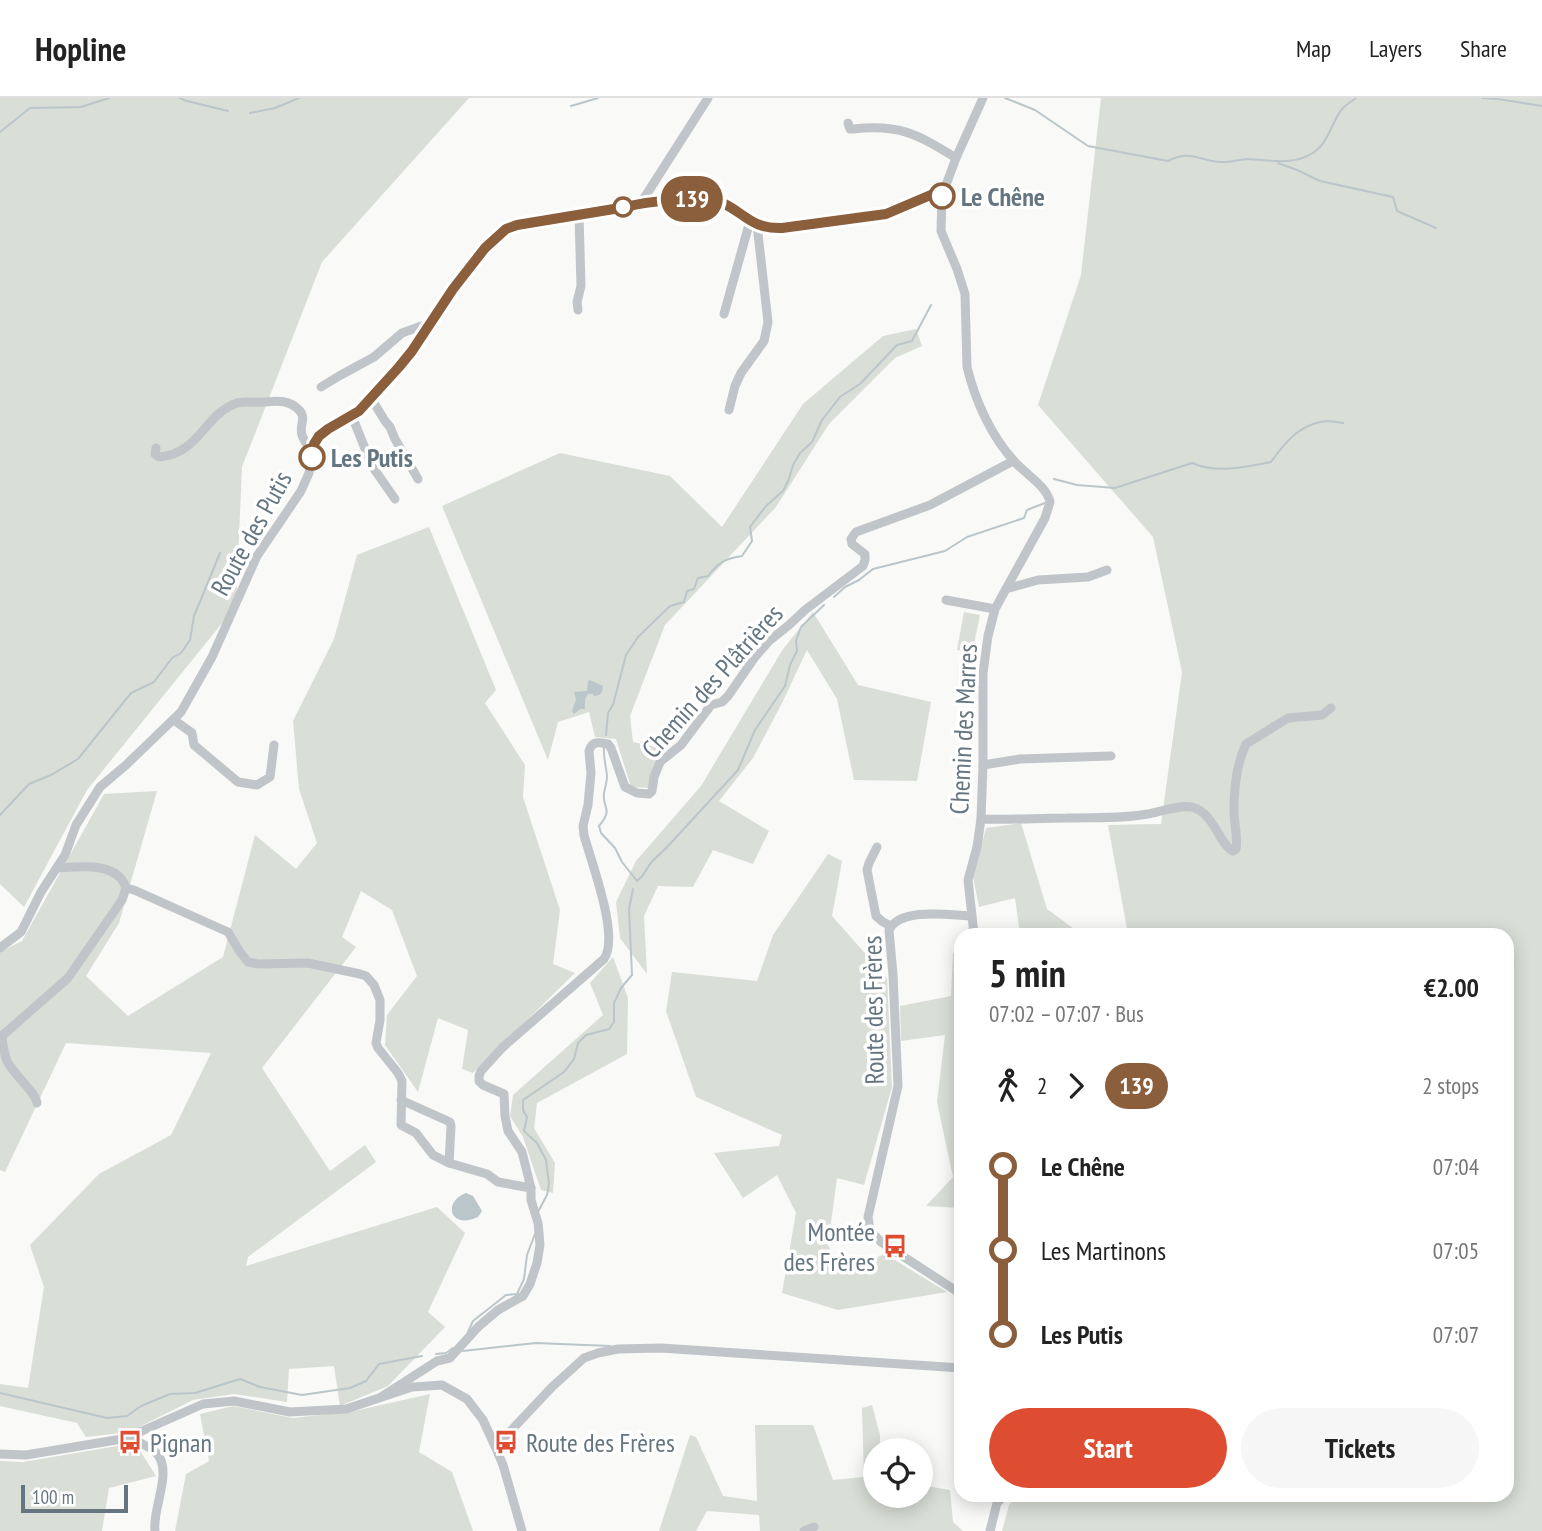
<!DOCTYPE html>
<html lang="en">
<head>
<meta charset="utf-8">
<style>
	body { margin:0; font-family:"PT Sans Narrow",sans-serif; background:#f6f6f6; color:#222; height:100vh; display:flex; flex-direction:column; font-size:26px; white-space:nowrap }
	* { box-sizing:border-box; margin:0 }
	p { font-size:23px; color:#767676 }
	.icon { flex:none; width:38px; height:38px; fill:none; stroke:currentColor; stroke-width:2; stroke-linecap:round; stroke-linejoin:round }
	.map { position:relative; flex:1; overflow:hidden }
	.side { position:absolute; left:954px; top:830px; width:560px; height:574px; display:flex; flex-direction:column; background:#fff; border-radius:21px; box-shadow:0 4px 18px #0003 }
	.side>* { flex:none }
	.badge { padding:0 14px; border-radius:23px; font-size:24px; line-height:46px }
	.controls { position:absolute; left:863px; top:1340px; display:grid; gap:14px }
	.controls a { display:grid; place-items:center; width:70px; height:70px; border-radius:50%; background:#fff; box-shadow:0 4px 18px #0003; font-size:35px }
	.scale { position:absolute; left:21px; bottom:18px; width:107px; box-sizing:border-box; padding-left:7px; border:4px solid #657681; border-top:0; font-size:19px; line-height:24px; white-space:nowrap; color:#657681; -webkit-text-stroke:5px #fff; paint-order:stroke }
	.map>.badge { position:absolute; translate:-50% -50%; box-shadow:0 0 0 4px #fff }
	.legs { display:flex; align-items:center; gap:10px; height:77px; padding:0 35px; font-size:23px }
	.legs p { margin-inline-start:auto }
	.head { display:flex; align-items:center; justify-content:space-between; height:119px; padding:0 35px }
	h1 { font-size:38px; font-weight:800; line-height:52px }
	.cta { display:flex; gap:14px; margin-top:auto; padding:14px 35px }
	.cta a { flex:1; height:80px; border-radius:42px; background:#de4d31; color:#fff; font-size:28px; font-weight:800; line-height:80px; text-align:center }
	.cta a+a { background:#f6f6f6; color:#222 }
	ul { padding:0 35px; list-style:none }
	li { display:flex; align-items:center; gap:24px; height:84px; font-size:26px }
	li i { display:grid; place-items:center; width:10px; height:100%; margin:0 9px; background:currentColor }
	li i::after { content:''; width:18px; height:18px; margin:-9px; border:5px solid; border-radius:50%; background:#fff }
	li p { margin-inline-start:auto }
	li:first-child i { background:linear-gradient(#0000 50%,currentColor 0) }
	li:last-child i { background:linear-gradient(currentColor 50%,#0000 0) }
	header { display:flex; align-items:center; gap:42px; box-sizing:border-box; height:98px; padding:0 35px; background:#fff; border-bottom:2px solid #e0e0e0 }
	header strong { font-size:33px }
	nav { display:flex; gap:38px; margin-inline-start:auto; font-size:24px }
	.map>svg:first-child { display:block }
	.green { fill:#d9ded6 }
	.water { fill:#bac6ca }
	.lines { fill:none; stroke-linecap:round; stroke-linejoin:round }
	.stream { stroke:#bac6ca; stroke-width:2 }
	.minor { stroke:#c0c5c9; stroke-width:9 }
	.line-1-casing { stroke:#fff; stroke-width:16 }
	.line-1 { stroke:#8b5e3c; stroke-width:10 }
	.stop-1-dot { fill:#fff; stroke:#8b5e3c; stroke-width:3.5 }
	.labels { text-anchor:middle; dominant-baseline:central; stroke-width:7; stroke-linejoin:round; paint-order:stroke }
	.stop-label { font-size:26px; font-weight:bold; fill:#657681; stroke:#fff; text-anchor:start }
	.street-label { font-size:26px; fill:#657681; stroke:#fff }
	.poi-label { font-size:26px; fill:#657681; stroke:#fff; text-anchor:start }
</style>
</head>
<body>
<header>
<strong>Hopline</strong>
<nav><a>Map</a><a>Layers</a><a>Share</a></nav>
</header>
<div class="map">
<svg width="1542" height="1433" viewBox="0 0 1542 1433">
	<rect width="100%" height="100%" fill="#f9f9f7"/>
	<!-- green -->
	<g class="green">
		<path d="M0,0H469L322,164L242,369L236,508L87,692L24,809L0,786Z"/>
		<path d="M1101,0H1542V1433H1002L1009,1407L1020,1397L1507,1396V836H1128L1108,727L1161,726L1182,574L1153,439L1038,307L1081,177Z"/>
		<path d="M916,231L922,248L895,260L829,326L776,409L665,527L630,618L633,644L660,650L649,690L631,689L616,641L595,639L589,614L558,624L548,662L442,408L560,355L670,378L722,429L803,306L883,238Z"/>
		<path d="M429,429L496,592L485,605L525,667L523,699L560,812L553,866L575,875L473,975L462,971L468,932L438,920L418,994L385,947L387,917L417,878L392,812L361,793L342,839L356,849L262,970L330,1073L365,1047L376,1064L248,1159L246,1168L437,1109L465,1135L428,1214L445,1229L388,1288L340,1308L334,1268L289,1271L287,1304L234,1296L193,1302L129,1334L86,1339L77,1325L0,1308V1286L28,1290L44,1189L30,1147L99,1076L171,1037L211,955L66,945L5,1074L0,1072V854L22,843L104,696L157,693L119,825L86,878L128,918L223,859L255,737L296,771L317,745L299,691L293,623L334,541L357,457Z"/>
		<path d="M813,514L858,587L931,604L917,683L854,682L837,601L807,552L782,605L753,660L719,703L769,733L753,766L713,752L693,789L658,788L644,818L647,876L620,840L616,804L636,763L701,688L783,551Z"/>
		<path d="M964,514L980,517L972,555L957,552Z"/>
		<path d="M1021,725L1047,811L1081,836H1020L1015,800L979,809L973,779L986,730Z"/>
		<path d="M828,756L842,763L832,818L887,880L892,989L864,1087L837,1080L828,1147L843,1173L885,1156L947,1194L838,1212L782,1195L796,1115L777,1077L743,1100L714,1055L779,1048L782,1037L696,999L666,913L672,874L757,883L773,837Z"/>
		<path d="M961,853V1110L926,1108L953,1079L937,1004L945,937L901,943L900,908L951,898L953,855Z"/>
		<path d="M613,859L628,900L627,956L537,1005L534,1030L555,1065L553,1095L541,1092L523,1039L510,1018L513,997L603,917L590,885Z"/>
		<path d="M430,1296L419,1354L452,1374L473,1433H175L186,1376L209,1363L200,1316L233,1308L293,1320L354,1313Z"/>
		<path d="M872,1307L880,1337V1353H875V1398H920L921,1387L950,1392L953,1424L963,1433H760L759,1417L707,1413L696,1433H659L690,1337L696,1339L723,1398L757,1403L755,1327H813L833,1382L864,1379L862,1310Z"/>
		<path d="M135,1345L156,1378L109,1390L102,1433H0V1363L23,1364Z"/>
	</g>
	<!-- water -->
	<g class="water">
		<path d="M590,582L603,588L602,594L599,597L594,598L593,596H588L585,601V611H580L574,616L572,613L576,602L574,594L587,593L588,583Z"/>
		<path d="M466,1095L473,1098L482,1113L478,1119C450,1132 442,1104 466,1095Z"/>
	</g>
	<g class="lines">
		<!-- stream -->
		<g class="stream">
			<path d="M180,0L187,3L228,13"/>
			<path d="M1005,0L1035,12L1088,48L1168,63C1191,51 1199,63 1221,64C1230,65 1239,61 1248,61C1271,62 1296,69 1317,52C1330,41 1332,22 1343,10C1347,6 1352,3 1356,0"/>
			<path d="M1482,0L1498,1L1542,8"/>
			<path d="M571,8L598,0"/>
			<path d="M250,15L275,10L299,0"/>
			<path d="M0,34L30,10L81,9L109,0"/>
			<path d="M1278,65L1297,72L1320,83L1393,99L1397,113L1436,130"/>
			<path d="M1054,381L1077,387L1115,390L1192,365C1218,376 1244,369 1271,364C1284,346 1297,329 1320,324C1327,322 1336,324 1343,325"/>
			<path d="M834,499L845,489L859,482L873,471L945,453L967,439L1024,420L1027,412L1045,405"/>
			<path d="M606,637L608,615L613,607L626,557L638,539L670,508L684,504L687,493L694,491L698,480L708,478C718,465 726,460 742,458L752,443L750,429L766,408L783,393L789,381L793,367L800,355L812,344L822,322L840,299L860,286L897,247L912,243L931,207"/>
			<path d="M604,648C603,659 606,667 607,678C607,684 605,689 604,695C602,711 614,710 599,728L601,735L615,750L622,764L637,783C644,778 644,775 648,769C652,762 662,755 669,747L738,672L755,632L785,588L790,567L797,553L796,543L801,529L824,507"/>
			<path d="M0,717L29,686L51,677L78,661L131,595L154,584L172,560L181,555L190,542L194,518L220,455"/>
			<path d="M539,1112L547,1097L549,1086L546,1062L537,1045L524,1033L527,1019L523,1012V1002L564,974L574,961L578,945L586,937L609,931L614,924V905L621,890L632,877L629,811L633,791"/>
			<path d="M468,1234L473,1223L506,1197L517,1196L524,1181L527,1157L535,1136"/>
			<path d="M463,1253L536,1245L610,1248"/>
			<path d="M436,1256L446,1255L453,1250"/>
			<path d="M0,1295L107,1320L127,1318L141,1308L170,1296L195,1295L240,1281L260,1289L302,1297L350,1290L366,1283L379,1266L422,1258"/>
		</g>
		<!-- minor -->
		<g class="minor">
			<path d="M848,25L850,31H853C900,26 917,36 956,60"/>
			<path d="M940,94L942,99L941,133L957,171L965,196L967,269C975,302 991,338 1014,363C1025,376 1046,387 1050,404L1045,420L995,511L988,538L983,575V667L981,721L977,749L968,782L974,836"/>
			<path d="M641,105L708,0"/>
			<path d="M578,212L577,204L581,188L579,117"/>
			<path d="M724,216L750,123"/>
			<path d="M321,289L339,278L374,259L402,235L430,225"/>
			<path d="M371,300L385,323L390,329L395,341L418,381"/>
			<path d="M729,312L735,288L741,275L764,243L768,224L757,127"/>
			<path d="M352,318L372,368L395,401"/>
			<path d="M156,350L155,356L159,359C200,356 204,316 237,305C246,303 255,305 264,304C277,303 288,301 299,312C307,320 299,327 302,337C304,343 309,350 313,356"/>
			<path d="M1006,491L1038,482L1088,479L1107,472"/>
			<path d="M946,502L995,511"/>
			<path d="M174,622L192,635L194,647L238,684L257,687L270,679L274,647"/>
			<path d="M983,667L1020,661L1111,658"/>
			<path d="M981,721C1010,722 1038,720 1067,720C1093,719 1122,721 1148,716C1159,714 1184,705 1195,710C1215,718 1219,746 1233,753L1236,751C1238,739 1234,725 1234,712C1234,691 1237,665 1246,646L1288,620L1322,617L1331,610"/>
			<path d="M877,749L869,765L867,772L876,818L883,824L891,828"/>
			<path d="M57,770C79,769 118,763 126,790L134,792L228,834L240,854L248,864L258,866L308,865L360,876L366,878L374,887L380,902V922L376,945L378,950L398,975L402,983L401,1027L416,1035L433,1057L449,1065L487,1076L498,1084L531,1090"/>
			<path d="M0,850L21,834L41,794L65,757L76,727L100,689L126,667L181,614L212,559L257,458L301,393L309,375L314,346L319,338L328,331L360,313L412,253L453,191L485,150L506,131L517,127L626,109C646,103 704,95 723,105C739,114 752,127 771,130L886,116L940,94L946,87L956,60L983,0"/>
			<path d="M401,1002L450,1024L451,1028L449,1065"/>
			<path d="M37,1005C35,993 13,976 7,963C4,956 3,947 2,940L3,937L68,880L122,802L126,790"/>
			<path d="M961,1196L881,1144L870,1132L868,1119L898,988L893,877L889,832C900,809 950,817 971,818"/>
			<path d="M381,1299L437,1263L450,1260L478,1229L498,1212L523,1198L530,1186L537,1165L540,1147L538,1125L531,1102V1090L522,1054L508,1033L505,1018L504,996L483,987L479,983V978L481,973L503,949L604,861C620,838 591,764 584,737L583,728L588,707L591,675L589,653C592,643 598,644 608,646L611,650L625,689L637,695L649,696L652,693L654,679L660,664L681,647L711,607L722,604L728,598L755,559L769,543L789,527L805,512L863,468L865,462V456L852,446L851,441L856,434L930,407L1013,363"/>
			<path d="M132,1338C138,1347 151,1347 158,1357C172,1376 152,1411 155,1433"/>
			<path d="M495,1348L503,1341L552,1289L584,1260L598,1255L618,1251L661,1250L961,1270"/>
			<path d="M0,1356L26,1357L122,1341L142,1333L203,1306L234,1303L290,1314L346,1311L412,1289L442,1287L467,1301L483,1322L495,1348L503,1367L522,1433"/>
			<path d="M804,1433L814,1429"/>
			<path d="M990,1433L997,1405L1005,1396"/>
		</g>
	</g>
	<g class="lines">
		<!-- line-1 casing -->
		<g class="line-1-casing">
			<path id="line-1" d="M312,359L314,346L319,338L328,331L359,313L399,269L412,253L453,191L485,150L506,131L517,127L626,109C645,104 700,97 718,103C744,113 749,131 782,130L886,116L933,96L940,94L942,98"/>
		</g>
		<!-- line-1 -->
		<use href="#line-1" class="line-1"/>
	</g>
	<!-- icons -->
	<defs>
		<g id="bus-bare" transform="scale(1.89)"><path d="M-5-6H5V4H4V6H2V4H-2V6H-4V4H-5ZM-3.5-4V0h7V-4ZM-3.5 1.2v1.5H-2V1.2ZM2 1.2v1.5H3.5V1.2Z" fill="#de4d31" stroke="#fff" stroke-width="2.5" paint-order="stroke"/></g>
	</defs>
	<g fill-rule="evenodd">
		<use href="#bus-bare" x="895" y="1148"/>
		<use href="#bus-bare" x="130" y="1344"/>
		<use href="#bus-bare" x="506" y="1344"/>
	</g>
	<!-- markers -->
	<g class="stop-1-dot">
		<circle cx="942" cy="98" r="12"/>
		<circle cx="623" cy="109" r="9"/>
		<circle cx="312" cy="359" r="12"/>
	</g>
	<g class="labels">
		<!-- stop labels -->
		<g class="stop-label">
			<text x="961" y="98">Le Chêne</text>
			<text x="331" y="359">Les Putis</text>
		</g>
		<!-- street labels -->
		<g class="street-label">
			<text transform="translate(251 435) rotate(-61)">Route des Putis</text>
			<text transform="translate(712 583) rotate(-48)">Chemin des Plâtrières</text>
			<text transform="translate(963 631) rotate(-87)">Chemin des Marres</text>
			<text transform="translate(873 912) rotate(-91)">Route des Frères</text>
		</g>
		<!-- poi labels -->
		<g class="poi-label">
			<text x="875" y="1133" text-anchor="end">Montée<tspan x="875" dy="30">des Frères</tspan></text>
			<text x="150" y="1344">Pignan</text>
			<text x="526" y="1344">Route des Frères</text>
		</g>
	</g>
</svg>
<div class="controls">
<a><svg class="icon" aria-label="locate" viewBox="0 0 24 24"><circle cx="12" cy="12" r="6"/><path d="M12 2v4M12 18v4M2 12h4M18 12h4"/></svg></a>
</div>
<div class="scale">100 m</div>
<b class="badge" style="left:692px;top:101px;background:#8b5e3c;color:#fff">139</b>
<section class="side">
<div class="head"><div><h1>5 min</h1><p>07:02 – 07:07 · Bus</p></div><b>€2.00</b></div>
<div class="legs"><svg class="icon" aria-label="walk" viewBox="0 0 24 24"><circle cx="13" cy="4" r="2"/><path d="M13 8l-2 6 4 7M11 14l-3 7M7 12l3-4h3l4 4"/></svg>2<svg class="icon" aria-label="forward" viewBox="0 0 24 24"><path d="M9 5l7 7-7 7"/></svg><b class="badge" style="background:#8b5e3c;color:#fff">139</b><p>2 stops</p></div>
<ul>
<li><i style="color:#8b5e3c"></i><b>Le Chêne</b><p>07:04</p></li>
<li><i style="color:#8b5e3c"></i><span>Les Martinons</span><p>07:05</p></li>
<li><i style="color:#8b5e3c"></i><b>Les Putis</b><p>07:07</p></li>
</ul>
<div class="cta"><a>Start</a><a>Tickets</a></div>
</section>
</div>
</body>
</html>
